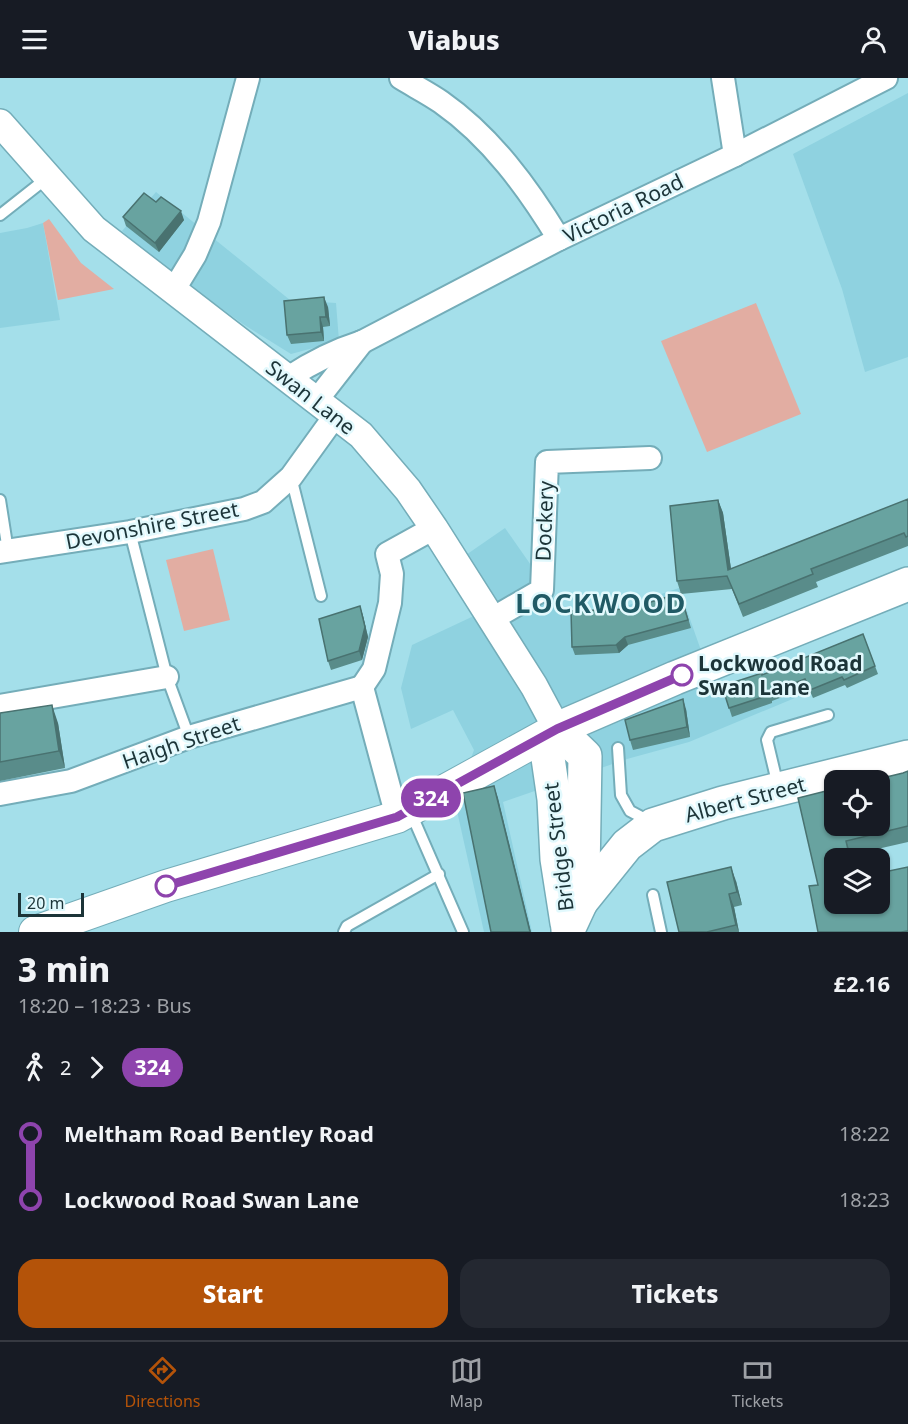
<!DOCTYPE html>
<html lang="en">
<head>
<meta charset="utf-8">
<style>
	body { margin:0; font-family:"Noto Sans",sans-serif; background:#242831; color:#f1f3f6; height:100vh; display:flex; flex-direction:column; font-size:22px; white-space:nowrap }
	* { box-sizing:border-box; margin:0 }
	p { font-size:20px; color:#9ea1a6 }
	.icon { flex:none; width:33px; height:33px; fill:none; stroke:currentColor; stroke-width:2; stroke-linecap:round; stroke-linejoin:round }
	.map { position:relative; height:854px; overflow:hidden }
	.drawer { display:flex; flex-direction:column; background:#171b24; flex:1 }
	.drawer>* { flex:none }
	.badge { padding:0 12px; border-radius:20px; font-size:21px; line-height:39px }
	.fabs { position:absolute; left:824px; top:692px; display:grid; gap:12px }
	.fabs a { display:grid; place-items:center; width:66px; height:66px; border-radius:12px; background:#171b24; box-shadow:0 2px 4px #0004; font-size:30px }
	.scale { position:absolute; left:18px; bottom:15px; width:66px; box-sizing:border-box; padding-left:6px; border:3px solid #1c3438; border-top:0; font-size:16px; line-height:21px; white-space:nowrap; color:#1c3438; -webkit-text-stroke:4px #e2f9fd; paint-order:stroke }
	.map>.badge { position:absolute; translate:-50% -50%; box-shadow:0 0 0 3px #fff }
	.legs { display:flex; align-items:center; gap:9px; height:66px; padding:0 18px; font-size:20px }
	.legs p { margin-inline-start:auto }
	.overview { display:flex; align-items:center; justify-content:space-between; height:102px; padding:0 18px }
	h1 { font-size:33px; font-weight:800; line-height:45px }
	.action { display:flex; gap:12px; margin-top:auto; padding:12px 18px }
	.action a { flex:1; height:69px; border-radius:18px; background:#b45309; color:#fff; font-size:24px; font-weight:800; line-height:69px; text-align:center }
	.action a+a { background:#242831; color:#f1f3f6 }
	ul { padding:0 18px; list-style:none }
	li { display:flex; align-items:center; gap:21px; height:66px; font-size:22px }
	li i { display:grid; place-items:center; width:9px; height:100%; margin:0 8px; background:currentColor }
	li i::after { content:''; width:15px; height:15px; margin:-8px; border:4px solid; border-radius:50%; background:#171b24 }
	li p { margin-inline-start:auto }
	li:first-child i { background:linear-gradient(#0000 50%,currentColor 0) }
	li:last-child i { background:linear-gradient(currentColor 50%,#0000 0) }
	header { display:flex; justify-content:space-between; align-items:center; height:78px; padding:0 18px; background:#171b24; font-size:27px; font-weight:800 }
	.tabs { display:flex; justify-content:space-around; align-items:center; height:84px; border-top:2px solid #363941; background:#171b24; font-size:16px; color:#9ea1a6 }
	.tabs a { display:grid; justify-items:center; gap:3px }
	.tabs .active { color:#b45309 }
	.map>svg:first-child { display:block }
	.built { fill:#8fd2e0 }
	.green { fill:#e2ada2 }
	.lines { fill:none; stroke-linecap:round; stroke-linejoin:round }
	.service-casing { stroke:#74adb9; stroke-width:14 }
	.minor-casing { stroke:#74adb9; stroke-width:26 }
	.tertiary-casing { stroke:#74adb9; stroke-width:30 }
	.secondary-casing { stroke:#74adb9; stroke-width:34 }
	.primary-casing { stroke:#74adb9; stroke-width:36 }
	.service { stroke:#fff; stroke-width:10 }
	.minor { stroke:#fff; stroke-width:22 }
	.tertiary { stroke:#fff; stroke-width:27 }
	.secondary { stroke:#fff; stroke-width:32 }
	.primary { stroke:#fff; stroke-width:33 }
	.wall { fill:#598c8a }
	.shaded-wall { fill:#497270 }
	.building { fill:#68a3a0; stroke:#497270; stroke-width:1.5 }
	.line-1-casing { stroke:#fff; stroke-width:14 }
	.line-1 { stroke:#8e44ad; stroke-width:9 }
	.stop-1-dot { fill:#fff; stroke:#8e44ad; stroke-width:3 }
	.labels { text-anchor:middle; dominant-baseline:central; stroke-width:5; stroke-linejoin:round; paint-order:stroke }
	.street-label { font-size:21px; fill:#1c3438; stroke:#e2f9fd }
	.stop-label { font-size:21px; font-weight:bold; fill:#1c3438; stroke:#e2f9fd; text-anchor:start }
	.district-label { font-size:27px; font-weight:bold; letter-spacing:1.5px; fill:#205a65; stroke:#e2f9fd }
</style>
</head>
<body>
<header><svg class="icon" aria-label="menu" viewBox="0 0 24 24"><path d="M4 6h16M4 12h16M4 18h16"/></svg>Viabus<svg class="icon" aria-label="person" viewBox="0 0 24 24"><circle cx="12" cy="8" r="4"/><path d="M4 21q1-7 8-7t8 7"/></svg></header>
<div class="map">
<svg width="908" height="854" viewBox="0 0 908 854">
	<rect width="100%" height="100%" fill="#a4dfea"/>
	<!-- built -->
	<g class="built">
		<path d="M908,15V279L865,294L842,211L793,76Z"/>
		<path d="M156,114L290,222L336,225L339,263L291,276L243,246L161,187L122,153Z"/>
		<path d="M43,145L60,242L0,250V155L27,150Z"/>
		<path d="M505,450L563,533L617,531L679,510L716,615L824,575L814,612L689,664L627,681L503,724L532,854H484L455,724L474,672L453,632L411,651L401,610L412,567L495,528L463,479Z"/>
	</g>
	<!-- green -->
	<g class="green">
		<path d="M49,141L81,185L114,211L58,222L43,145Z"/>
		<path d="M756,225L801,336L707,374L661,263Z"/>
		<path d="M213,471L230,542L184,553L166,482Z"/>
	</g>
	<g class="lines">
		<!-- service casing -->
		<g class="service-casing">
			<g id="service">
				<path d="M0,137L47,100"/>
				<path d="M291,399L321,518"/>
				<path d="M0,422L8,473"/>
				<path d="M130,454L167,599L189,659"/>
				<path d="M618,670L621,717L630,733L649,743"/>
				<path d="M778,708L767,662L771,654L828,637"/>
				<path d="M411,735L463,854"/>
				<path d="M653,817L661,854"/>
				<path d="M344,854L347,848L439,796"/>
			</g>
		</g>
		<!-- minor casing -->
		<g class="minor-casing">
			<g id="minor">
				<path d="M401,0C414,8 428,15 441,24C491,59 528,110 559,161"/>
				<path d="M723,0L735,77"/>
				<path d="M173,213L195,177L209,144L248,0"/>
				<path d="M288,300C312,284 334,273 362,264L559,161L735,77L886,0"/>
				<path d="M316,323L362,264"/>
				<path d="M0,474L130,454L244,431L263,424L291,399L335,338"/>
				<path d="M492,541L542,512L547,384L650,380"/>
				<path d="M362,609L374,591L390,525L392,496L387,476L434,450"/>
				<path d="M362,609L397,739"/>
				<path d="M0,628L167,599"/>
				<path d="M0,716L71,703L189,659L362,609"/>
			</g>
		</g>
		<!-- tertiary casing -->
		<g class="tertiary-casing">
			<path id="tertiary" d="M0,45L94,151L361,357L408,412L434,450L534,608L557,651"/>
		</g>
		<!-- secondary casing -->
		<g class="secondary-casing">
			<path id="secondary" d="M35,854L166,808L397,739L557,651"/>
		</g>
		<!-- primary casing -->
		<g class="primary-casing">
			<g id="primary">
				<path d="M557,651L675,600L908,506"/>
				<path d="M557,651L585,678L583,796L581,824L568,852"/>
				<path d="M557,651L548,680L554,721L557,781L567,845"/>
				<path d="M581,824L627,767L653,747L723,725L908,679"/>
			</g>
		</g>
		<!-- service -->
		<use href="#service" class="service"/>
		<!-- minor -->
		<use href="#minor" class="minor"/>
		<!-- tertiary -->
		<use href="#tertiary" class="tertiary"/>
		<!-- secondary -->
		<use href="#secondary" class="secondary"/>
		<!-- primary -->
		<use href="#primary" class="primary"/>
	</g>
	<!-- wall -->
	<g class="wall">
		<path d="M156,124L184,142L159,174L126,148L123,139Z"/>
		<path d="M328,229L330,248L323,249L324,263L291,266L287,257Z"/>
		<path d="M908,421V468L816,504L818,509L743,539L732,511L681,516L677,503L718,422L723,435L731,491Z"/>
		<path d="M683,523L691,550L628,567L619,575L575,577L572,569L628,531Z"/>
		<path d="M360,528L363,538L368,559L362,582L331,592L328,583Z"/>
		<path d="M863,556L878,596L847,610L845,607L813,620L808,609L772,623V625L732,639L722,608L762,597Z"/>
		<path d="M686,631L690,659L633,672L630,662Z"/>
		<path d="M0,635L58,645L65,690L0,703Z"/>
		<path d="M908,693V764L851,777L852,780H834V825L908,789V854H818V807L798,720L903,695Z"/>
		<path d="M736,803L742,827L734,829L739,854H679Z"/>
	</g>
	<!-- shaded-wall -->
	<g class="shaded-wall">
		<path d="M181,133L184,142L159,174L155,165Z"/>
		<path d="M324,219L328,229L330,248L326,239Z"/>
		<path d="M320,239L323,249L324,263L321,254Z"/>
		<path d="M718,422L723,435L733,505L728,492Z"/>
		<path d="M360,528L363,538L368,559L362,582L359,573Z"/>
		<path d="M625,559L628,567L619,575L616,567Z"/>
		<path d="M683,621L686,631L690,659L687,649Z"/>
		<path d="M52,627L58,645L65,690L59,673Z"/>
		<path d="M494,708L498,720L531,854H530Z"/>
		<path d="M846,763L852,780H850Z"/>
		<path d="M731,789L736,803L742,827L737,814Z"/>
		<path d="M729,816L734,829L739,854L736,847Z"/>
	</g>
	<!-- building -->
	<g class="building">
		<path d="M144,115L156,124L161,119L181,133L155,165L123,139Z"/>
		<path d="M324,219L326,239H320L321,254L287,257L284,223Z"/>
		<path d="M908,421V458L906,459L904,455L811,491L813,496L739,526L727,498L677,503L670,428L718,422L728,492Z"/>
		<path d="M680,515L688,542L625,559L616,567L572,569L571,533L628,531Z"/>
		<path d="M360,528L365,549L359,573L328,583L319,541Z"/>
		<path d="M863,556L875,588L844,602L842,599L810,612L805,601L769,615V617L729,630L722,608L762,595V597Z"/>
		<path d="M683,621L687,649L630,662L625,642Z"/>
		<path d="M52,627L59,673L0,684V635Z"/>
		<path d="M908,693V748L846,763L850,780H834V825H879V795L908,789V853L901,854H818L809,808L818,807L798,720L834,711V747H879V702H874L903,695Z"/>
		<path d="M494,708L530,854H491L463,715Z"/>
		<path d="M731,789L737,814L729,816L736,847L707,854H679L667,804Z"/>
	</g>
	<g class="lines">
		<!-- line-1 casing -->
		<g class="line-1-casing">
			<path id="line-1" d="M166,808L397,739L557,651L682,597"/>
		</g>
		<!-- line-1 -->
		<use href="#line-1" class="line-1"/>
	</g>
	<!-- markers -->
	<g class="stop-1-dot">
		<circle cx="682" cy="597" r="10"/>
		<circle cx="166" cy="808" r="10"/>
	</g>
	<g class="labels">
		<!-- street labels -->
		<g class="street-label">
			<text transform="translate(623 130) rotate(-26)">Victoria Road</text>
			<text transform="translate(311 319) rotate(38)">Swan Lane</text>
			<text transform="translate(544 443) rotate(-88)">Dockery</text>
			<text transform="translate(152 447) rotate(-11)">Devonshire Street</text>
			<text transform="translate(181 664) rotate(-19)">Haigh Street</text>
			<text transform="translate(745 721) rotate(-15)">Albert Street</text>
			<text transform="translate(558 769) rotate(-97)">Bridge Street</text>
		</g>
		<!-- stop labels -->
		<g class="stop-label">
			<text x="698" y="585">Lockwood Road<tspan x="698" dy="24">Swan Lane</tspan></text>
		</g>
		<!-- district labels -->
		<g class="district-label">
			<text x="601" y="524">LOCKWOOD</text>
		</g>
	</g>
</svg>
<div class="fabs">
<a><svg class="icon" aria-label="locate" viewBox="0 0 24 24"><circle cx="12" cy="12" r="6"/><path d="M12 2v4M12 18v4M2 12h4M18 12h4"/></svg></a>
<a><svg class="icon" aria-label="layers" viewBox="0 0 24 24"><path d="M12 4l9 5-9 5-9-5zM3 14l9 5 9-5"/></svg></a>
</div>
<div class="scale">20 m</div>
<b class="badge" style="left:431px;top:720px;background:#8e44ad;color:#fff">324</b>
</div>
<section class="drawer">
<div class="overview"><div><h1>3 min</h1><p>18:20 – 18:23 · Bus</p></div><b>£2.16</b></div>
<div class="legs"><svg class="icon" aria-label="walk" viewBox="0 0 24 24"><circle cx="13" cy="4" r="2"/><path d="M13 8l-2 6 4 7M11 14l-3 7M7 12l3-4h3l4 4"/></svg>2<svg class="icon" aria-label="forward" viewBox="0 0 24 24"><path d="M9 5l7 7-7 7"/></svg><b class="badge" style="background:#8e44ad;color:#fff">324</b></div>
<ul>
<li><i style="color:#8e44ad"></i><b>Meltham Road Bentley Road</b><p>18:22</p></li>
<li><i style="color:#8e44ad"></i><b>Lockwood Road Swan Lane</b><p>18:23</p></li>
</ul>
<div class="action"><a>Start</a><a>Tickets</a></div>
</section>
<nav class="tabs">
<a class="active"><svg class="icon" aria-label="directions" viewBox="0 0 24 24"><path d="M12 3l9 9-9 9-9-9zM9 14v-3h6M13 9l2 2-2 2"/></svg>Directions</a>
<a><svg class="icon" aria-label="map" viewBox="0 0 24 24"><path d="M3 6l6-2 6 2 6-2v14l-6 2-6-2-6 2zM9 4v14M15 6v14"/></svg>Map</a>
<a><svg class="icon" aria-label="tickets" viewBox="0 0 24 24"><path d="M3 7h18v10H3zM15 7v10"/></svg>Tickets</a>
</nav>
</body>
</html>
